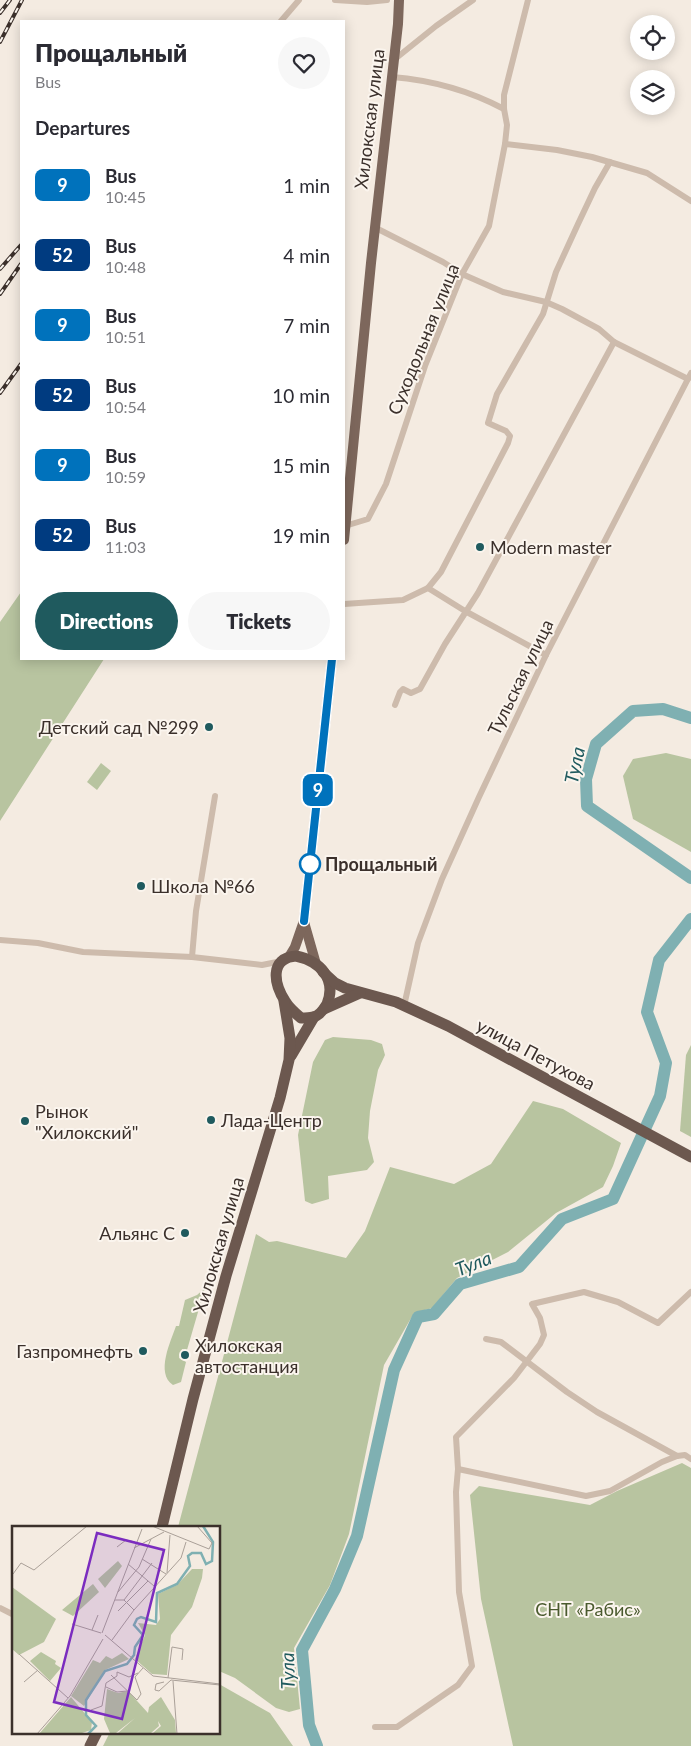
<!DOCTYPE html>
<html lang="en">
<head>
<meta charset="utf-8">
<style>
	body { margin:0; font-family:Lato,sans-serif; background:#f7f7f7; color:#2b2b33; height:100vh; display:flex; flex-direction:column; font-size:19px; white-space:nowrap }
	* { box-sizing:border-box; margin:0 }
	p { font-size:16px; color:#7c7c81 }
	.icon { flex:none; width:28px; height:28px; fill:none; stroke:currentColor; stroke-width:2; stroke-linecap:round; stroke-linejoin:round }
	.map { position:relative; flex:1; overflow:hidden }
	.panel { position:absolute; left:20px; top:20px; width:325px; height:640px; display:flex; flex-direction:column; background:#fff; border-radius:0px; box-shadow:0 2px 12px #0003 }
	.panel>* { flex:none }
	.badge { padding:0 10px; border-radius:8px; font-size:18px; line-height:32px }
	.fabs { position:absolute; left:630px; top:15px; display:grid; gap:10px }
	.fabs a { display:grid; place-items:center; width:45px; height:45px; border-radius:50%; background:#fff; box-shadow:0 2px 12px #0003; font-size:25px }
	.map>.badge { position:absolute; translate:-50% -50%; box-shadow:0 0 0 2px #fff }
	h2 { padding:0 15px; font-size:19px; line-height:45px }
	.round { display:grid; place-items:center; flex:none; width:52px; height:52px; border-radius:26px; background:#f7f7f7 }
	.overview { display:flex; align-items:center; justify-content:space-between; height:85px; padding:0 15px }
	h1 { font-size:24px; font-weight:800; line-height:38px }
	.button { display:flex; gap:10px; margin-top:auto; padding:10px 15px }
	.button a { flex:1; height:58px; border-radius:30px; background:#1f5a5e; color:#fff; font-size:20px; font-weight:800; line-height:58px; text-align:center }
	.button a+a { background:#f7f7f7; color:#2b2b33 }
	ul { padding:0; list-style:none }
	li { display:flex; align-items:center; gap:15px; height:70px; padding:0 15px }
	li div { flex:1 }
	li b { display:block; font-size:19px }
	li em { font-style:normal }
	li .badge { min-width:55px; font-weight:700; text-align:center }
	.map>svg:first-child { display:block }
	.green { fill:#b8c4a0 }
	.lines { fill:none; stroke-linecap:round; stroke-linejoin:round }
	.river { stroke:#7fb0b2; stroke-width:12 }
	.minor { stroke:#cdbbac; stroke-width:6 }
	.primary { stroke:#7d675c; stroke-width:10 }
	.trunk { stroke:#6c584f; stroke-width:11 }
	.rail-casing { stroke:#3b302b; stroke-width:4 }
	.rail { stroke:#fbf5ee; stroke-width:2; stroke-dasharray:5.5; stroke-linecap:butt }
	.line-casing { stroke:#fff; stroke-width:11 }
	.line { stroke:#0072bc; stroke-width:8 }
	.poi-dot { fill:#1f5a5e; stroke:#fbf5ee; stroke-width:2 }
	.stop-dot { fill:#fff; stroke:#0072bc; stroke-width:2.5 }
	.labels { text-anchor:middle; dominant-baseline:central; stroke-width:4; stroke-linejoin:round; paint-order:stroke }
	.street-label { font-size:18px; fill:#3b302b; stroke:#fbf5ee }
	.poi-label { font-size:18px; fill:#3b302b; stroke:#fbf5ee; text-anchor:start }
	.stop-label { font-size:18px; font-weight:bold; fill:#3b302b; stroke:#fbf5ee; text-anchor:start }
	.park-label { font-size:18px; fill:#4a5a2e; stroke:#fbf5ee }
	.water-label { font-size:19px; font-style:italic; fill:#1f5a5e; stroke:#fbf5ee }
	.inset-river { fill:none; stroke:#7fb0b2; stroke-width:2.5 }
	.inset-road { fill:none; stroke:#aaa098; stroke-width:1 }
	.view { fill:#7b2cbf; fill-opacity:0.15; stroke:#7b2cbf; stroke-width:2.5 }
	.inset-edge { fill:none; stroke:#3b302b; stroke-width:2.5 }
</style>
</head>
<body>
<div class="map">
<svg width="691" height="1746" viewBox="0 0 691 1746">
	<rect width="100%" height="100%" fill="#f4ebe1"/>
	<!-- green -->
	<g class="green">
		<path d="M21,592V659H104L0,821V622Z"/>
		<path d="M666,753L691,759V852L633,819L623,776L633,759Z"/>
		<path d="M101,763L111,771L97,790L87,782Z"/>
		<path d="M333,1037L371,1040L382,1044L385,1055L378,1070L370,1111L368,1138L374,1162L367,1170L328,1176L329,1199L312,1204L305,1201L298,1135L313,1062L325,1040Z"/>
		<path d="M691,1045V1137L680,1131L686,1055Z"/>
		<path d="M533,1101L563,1109L621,1143L613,1166L603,1187L556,1213L508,1252L457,1278L432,1308L414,1313L384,1365L349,1534L330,1585L294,1648L300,1709L289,1712L276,1708L235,1678L219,1671V1527H178L256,1234L269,1242L277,1241L346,1258L365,1231L390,1167L454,1184L491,1164Z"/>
		<path d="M205,1288L187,1350L182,1349L179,1358L186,1362L181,1382L173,1385C155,1373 171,1341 176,1326H179L185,1300L197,1295Z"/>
		<path d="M682,1463L691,1468V1746H513L481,1599L470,1495L479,1486L590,1505L617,1491Z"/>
		<path d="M219,1684L270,1713L293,1746H103L110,1732H219Z"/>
	</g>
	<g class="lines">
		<!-- river -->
		<g class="river">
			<path d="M691,718L663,709L633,711L596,744L586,779L587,806L691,878"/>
			<path d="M317,1746L309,1725L302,1650L335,1589L357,1536L394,1370L418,1317L434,1314L460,1284L519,1267L562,1219L613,1199L660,1096L666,1063L647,1012L659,960L691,919"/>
		</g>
		<!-- minor -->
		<g class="minor">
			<path d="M335,0L367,2L387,0"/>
			<path d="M281,21L299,0"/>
			<path d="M395,59L436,26L473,0"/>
			<path d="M392,77C430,80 470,91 504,109"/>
			<path d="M505,144L557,150L592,157L647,173L691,201"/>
			<path d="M374,227L443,262L462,274L503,292L546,302L562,309L599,329L614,342L688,379"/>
			<path d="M345,526L368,519L386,484L425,366L462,274L489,226L505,144L507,125L504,109V95L528,0"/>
			<path d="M428,588L441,572L508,443L510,436L506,431L488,423L497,394L543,314L556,272L578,224L595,188L610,162"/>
			<path d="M344,604L403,600L428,588L465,611L546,655"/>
			<path d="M395,705L400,692L403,689L411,693L420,689L445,644L478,593L614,342"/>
			<path d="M0,940L38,943L83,952L192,957L262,965L282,961"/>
			<path d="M192,957L196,911L215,796"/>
			<path d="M404,1006L418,943L442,879L479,797L546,655L691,373"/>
			<path d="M486,1339L501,1342L567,1392L597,1412L677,1456L685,1455L691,1459"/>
			<path d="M458,1469L586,1496L610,1491L662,1462L677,1456"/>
			<path d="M0,1608L14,1615"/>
			<path d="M375,1727H397L458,1685L472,1666L459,1592L456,1492L458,1469L456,1437L514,1378L540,1344L544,1335L540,1318L532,1304L584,1292L618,1302L658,1323L691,1292"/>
		</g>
		<!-- primary -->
		<g class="primary">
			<path d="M344,540L371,263L398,24L399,0"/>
			<path d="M304,922L316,964"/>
			<path d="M289,957L295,947L304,921L332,659"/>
		</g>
		<!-- trunk -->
		<g class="trunk">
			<path d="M296,956C320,961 337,979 327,1004C324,1009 319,1016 313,1017C310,1018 305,1018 301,1018C295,1013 289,1008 285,1001C274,984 269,958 296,956Z"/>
			<path d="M323,972L335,983L345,988L396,1002L448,1026L691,1157"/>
			<path d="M324,1009L360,993"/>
			<path d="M291,1056L314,1017"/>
			<path d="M162,1527L193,1399L226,1276L280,1098L289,1060L290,1038L284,1001"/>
			<path d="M90,1746L97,1732"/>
		</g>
		<!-- rail casing -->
		<g class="rail-casing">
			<g id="rail">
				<path d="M0,13L10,0"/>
				<path d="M0,42L22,0"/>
				<path d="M0,269L21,245"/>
				<path d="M0,294L21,264"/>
				<path d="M0,393L21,364"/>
			</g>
		</g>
		<!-- rail -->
		<use href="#rail" class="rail"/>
	</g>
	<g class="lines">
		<!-- line casing -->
		<g class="line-casing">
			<path id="line" d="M304,921L332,659"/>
		</g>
		<!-- line -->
		<use href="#line" class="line"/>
	</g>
	<!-- markers -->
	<g class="poi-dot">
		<circle cx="480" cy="547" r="5"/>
		<circle cx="209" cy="727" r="5"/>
		<circle cx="141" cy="886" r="5"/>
		<circle cx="211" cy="1120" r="5"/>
		<circle cx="25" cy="1121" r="5"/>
		<circle cx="185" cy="1233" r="5"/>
		<circle cx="143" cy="1351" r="5"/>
		<circle cx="185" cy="1355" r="5"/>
	</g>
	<circle class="stop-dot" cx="310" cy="864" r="10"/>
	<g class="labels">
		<!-- street labels -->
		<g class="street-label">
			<text transform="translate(369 119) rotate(-83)">Хилокская улица</text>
			<text transform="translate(423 339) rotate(-68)">Суходольная улица</text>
			<text transform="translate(520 677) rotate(-64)">Тульская улица</text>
			<text transform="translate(536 1054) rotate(28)">улица Петухова</text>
			<text transform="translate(218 1245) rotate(-74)">Хилокская улица</text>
		</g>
		<!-- poi labels -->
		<g class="poi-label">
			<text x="490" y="547">Modern master</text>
			<text x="199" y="727" text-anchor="end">Детский сад №299</text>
			<text x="151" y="886">Школа №66</text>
			<text x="35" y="1111">Рынок<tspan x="35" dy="21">"Хилокский"</tspan></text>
			<text x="221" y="1120">Лада-Центр</text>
			<text x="175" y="1233" text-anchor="end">Альянс С</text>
			<text x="195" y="1345">Хилокская<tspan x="195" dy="21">автостанция</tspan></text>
			<text x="133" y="1351" text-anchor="end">Газпромнефть</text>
		</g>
		<!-- stop labels -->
		<g class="stop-label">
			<text x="325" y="864">Прощальный</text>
		</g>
		<!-- park labels -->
		<g class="park-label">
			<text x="588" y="1609">СНТ «Рабис»</text>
		</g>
		<!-- water labels -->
		<g class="water-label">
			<text transform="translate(574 765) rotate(-78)">Тула</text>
			<text transform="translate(473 1263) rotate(-21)">Тула</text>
			<text transform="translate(287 1671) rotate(-91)">Тула</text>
		</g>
	</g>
	<!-- overview -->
	<g transform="translate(12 1526)">
		<rect width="208" height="208" fill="#f4ebe1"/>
		<path d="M106,35L110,40L93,62L86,53ZM180,43H191L190,52L180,81L159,109L155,149L140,148L123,133L133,109L126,97L144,99L148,93L146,68L165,59ZM81,58L87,66L61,90L50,84ZM0,61L44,93L32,116L7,129L0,123ZM29,126L44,135L43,138L49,142L38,155L18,135ZM110,127L117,133L93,144L72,180L59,170L81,134L88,137L94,130L100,133ZM95,163L106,167L116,165L136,187L137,181L149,171L163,194L164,207H141L149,200L146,195L147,200L139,207H106L123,192L104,207H98L92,193ZM59,171L80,196L79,204L70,207L27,208Z" fill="#b8c4a0"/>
		<path class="inset-river" d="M76,208L84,200L74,189V174L93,145L115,138L122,129L123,121L131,109L122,99L125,93L129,91L144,96L145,67L165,58L178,40L176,30L180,27H189L194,38L200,35L201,16L191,0"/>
		<path class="inset-road" d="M96,0H116M140,0L197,23L200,17L185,0M105,21L114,14L123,16M122,22L152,6M130,33L154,48M116,38L142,60M155,47L158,9M1,48L9,37L22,44L75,0M106,66L127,41L139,13M103,74H112L122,84M112,74L140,37M106,85L136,55M60,98L89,107M80,104L86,89M90,107L130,3M93,109L141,150L208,158M100,114L122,84L169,32L174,16M7,128L56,172M99,149L125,174L129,168L123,151L131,142M156,152L160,121L171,123L170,134M161,155L165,208M12,156L26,144M152,156L144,158L143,164L147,165L159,154L208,159M94,161L105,166L115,165M79,184L90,180L94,157L105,150V146L117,151L126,147M25,208L58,170L91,113"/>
		<path class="view" d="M85,7L152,24L110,193L42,176Z"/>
		<rect width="208" height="208" class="inset-edge"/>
	</g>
</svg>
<div class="fabs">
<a><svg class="icon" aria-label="locate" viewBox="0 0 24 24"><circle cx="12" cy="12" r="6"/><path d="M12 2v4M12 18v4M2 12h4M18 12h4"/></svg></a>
<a><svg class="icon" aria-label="layers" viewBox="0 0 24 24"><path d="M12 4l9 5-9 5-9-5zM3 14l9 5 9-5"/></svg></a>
</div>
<b class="badge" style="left:318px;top:790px;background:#0072bc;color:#fff">9</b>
<section class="panel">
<div class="overview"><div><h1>Прощальный</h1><p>Bus</p></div><a class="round"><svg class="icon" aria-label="heart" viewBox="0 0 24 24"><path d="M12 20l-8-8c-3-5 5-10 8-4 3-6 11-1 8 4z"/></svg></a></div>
<h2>Departures</h2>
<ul>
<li><span class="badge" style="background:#0072bc;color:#fff">9</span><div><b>Bus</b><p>10:45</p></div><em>1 min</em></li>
<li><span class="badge" style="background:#003b80;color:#fff">52</span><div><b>Bus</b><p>10:48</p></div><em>4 min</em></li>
<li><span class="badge" style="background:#0072bc;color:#fff">9</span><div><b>Bus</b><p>10:51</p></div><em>7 min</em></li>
<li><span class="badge" style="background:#003b80;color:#fff">52</span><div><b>Bus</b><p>10:54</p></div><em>10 min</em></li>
<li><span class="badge" style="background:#0072bc;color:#fff">9</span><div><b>Bus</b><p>10:59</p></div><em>15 min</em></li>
<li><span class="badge" style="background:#003b80;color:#fff">52</span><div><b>Bus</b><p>11:03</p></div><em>19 min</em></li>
</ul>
<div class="button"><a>Directions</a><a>Tickets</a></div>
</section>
</div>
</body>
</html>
